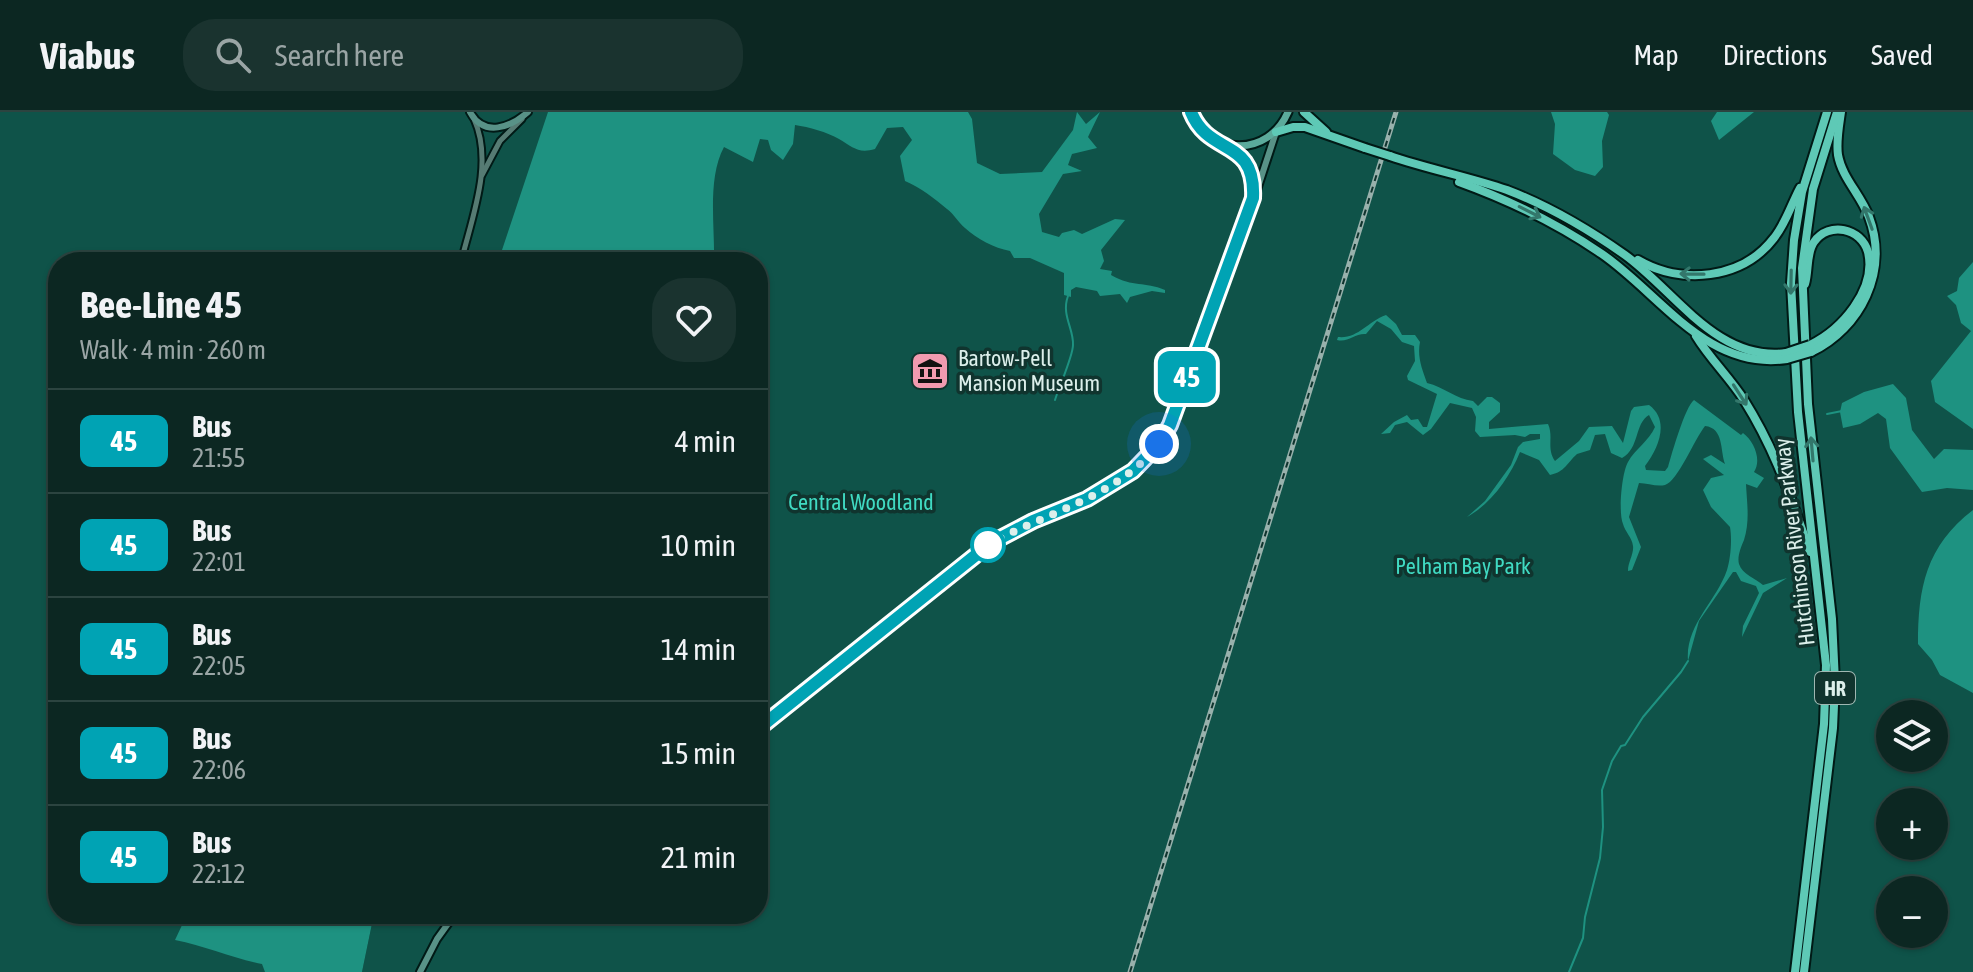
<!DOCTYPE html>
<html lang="en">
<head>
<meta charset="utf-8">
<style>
	body { margin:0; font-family:"Asap Condensed",sans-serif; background:#1a332f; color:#f1f3f6; height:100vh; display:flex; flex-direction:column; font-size:30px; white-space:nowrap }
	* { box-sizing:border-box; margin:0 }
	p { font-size:26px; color:#9aa5a5 }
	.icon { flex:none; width:44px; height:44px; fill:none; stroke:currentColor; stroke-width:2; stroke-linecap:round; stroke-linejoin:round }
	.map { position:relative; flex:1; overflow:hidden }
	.sheet { position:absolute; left:48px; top:140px; width:720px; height:672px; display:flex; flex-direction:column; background:#0c2722; border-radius:32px; box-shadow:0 2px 6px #0004,0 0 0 2px #2c4440 }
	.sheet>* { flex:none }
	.badge { padding:0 16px; border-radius:12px; font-size:28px; line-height:52px }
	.fabs { position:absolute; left:1876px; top:588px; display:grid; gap:16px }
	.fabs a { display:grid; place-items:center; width:72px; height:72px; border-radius:50%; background:#0c2722; box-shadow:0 2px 6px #0004,0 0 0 2px #2c4440; font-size:40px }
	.you { position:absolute; width:40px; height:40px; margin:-20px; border:6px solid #fff; border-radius:50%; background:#1a73e8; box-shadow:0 0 0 12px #1a73e833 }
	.map>.badge { position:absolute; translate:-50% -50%; box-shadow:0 0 0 4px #fff }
	.round { display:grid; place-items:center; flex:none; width:84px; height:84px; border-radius:32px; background:#1a332f }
	.head { display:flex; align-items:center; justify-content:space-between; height:136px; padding:0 32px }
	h1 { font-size:38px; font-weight:700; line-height:60px }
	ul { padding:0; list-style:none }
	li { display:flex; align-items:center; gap:24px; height:104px; padding:0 32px; border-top:2px solid #2c4440 }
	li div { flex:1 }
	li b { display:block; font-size:30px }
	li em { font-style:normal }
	li .badge { min-width:88px; font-weight:700; text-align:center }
	header { display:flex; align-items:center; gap:48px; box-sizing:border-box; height:112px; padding:0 40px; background:#0c2722; border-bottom:2px solid #2c4440 }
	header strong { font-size:38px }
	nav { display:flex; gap:44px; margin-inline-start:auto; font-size:28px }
	.search { width:560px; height:72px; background:#1a332f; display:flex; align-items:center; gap:20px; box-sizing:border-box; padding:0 28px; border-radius:32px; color:#9aa5a5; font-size:30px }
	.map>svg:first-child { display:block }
	.green { fill:#0f5349; fill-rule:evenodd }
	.water { fill:#1e9281 }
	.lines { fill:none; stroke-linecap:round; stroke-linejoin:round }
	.stream { stroke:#1e9281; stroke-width:2 }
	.street-casing { stroke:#011a16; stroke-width:9 }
	.secondary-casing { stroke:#011a16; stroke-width:10 }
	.primary-casing { stroke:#011a16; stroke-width:11 }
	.highway-casing { stroke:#011a16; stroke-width:12 }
	.street { stroke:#567b73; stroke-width:5 }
	.secondary { stroke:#589287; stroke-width:6 }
	.primary { stroke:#5baa9b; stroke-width:7 }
	.highway { stroke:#5ec9b6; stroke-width:8 }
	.rail-casing { stroke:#98b1ac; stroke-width:5 }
	.rail { stroke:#10342e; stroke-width:2; stroke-dasharray:6; stroke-linecap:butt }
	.highway-bridge-casing { stroke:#011a16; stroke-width:12; stroke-linecap:butt }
	.highway-bridge { stroke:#5ec9b6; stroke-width:8 }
	.oneway { stroke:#33776b }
	.line-casing { stroke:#fff; stroke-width:18 }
	.line { stroke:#00a3b4; stroke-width:12 }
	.walk { stroke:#dcefeb; stroke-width:8; stroke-dasharray:0 14.4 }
	.stop-dot { fill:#fff; stroke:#00a3b4; stroke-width:4 }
	.labels { text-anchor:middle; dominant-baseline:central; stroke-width:7; stroke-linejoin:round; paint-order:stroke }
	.shield { fill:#10342e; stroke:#9fb7b2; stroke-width:2 }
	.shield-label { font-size:20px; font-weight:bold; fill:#dcefeb }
	.poi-label { font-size:22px; fill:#dcefeb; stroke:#10342e; text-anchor:start }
	.park-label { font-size:22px; fill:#40dac2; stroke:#10342e }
	.street-label { font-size:22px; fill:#dcefeb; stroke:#10342e }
</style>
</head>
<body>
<header>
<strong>Viabus</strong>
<div class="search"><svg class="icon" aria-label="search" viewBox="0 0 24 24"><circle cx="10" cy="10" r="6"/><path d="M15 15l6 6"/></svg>Search here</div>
<nav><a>Map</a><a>Directions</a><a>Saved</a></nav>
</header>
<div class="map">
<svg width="1973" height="860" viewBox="0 0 1973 860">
	<rect width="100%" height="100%" fill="#10342e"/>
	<!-- green -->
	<g class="green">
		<path d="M0,0H566L509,150H58V802H280L271,860H0Z"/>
		<path d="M658,0H1973V860H362L374,802H758V150H659ZM1890,602H1934V646H1890ZM1890,690H1934V734H1890ZM1890,778H1934V822H1890Z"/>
	</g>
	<!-- water -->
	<g class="water">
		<path d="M548,0H968L972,7L977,51L1000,62L1042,60L1073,18L1077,0L1086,12L1100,0L1088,25L1097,36L1072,42L1068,53L1082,59L1063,62L1039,102L1042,120L1059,125L1062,121L1074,118L1082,122L1115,107L1125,108L1101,138L1104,149L1100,157L1112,159L1111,163C1134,176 1144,169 1165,178V181L1152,179L1130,185L1127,191L1120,182L1100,184L1097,179L1076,175L1071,178V185L1064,183V161L1030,146H1014L1010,139C994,136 977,127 965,116C958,110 954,102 947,97C934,86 921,76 905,69L900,44L912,28L903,15L887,16L875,37C858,42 853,35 839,27C827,20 809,15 795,13L793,32L783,48L771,38L768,28L760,27L753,50L724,35C707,67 715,114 714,150H498Z"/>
		<path d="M1551,0H1607L1609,3L1602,29L1603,55L1595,64L1575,58L1553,42L1555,12Z"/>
		<path d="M1717,0H1754L1719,28L1711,9Z"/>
		<path d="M1973,150V317L1935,290L1931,269L1971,219L1961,211L1956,193L1947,184L1957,179L1959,166Z"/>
		<path d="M1386,203L1396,212L1402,223H1415L1420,230C1417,245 1422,257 1427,271C1444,275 1456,287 1473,289L1478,294L1487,285H1492L1500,291V300L1489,310V317L1548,312C1554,325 1546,336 1555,349L1579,329L1589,315L1612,314L1623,331L1631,299L1634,295L1649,293C1670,308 1659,336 1645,354L1646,358L1665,359L1668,355C1672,341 1685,295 1694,288L1741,323L1743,321C1754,329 1762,348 1754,360L1764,366L1757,376L1746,372C1747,392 1750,409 1744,428C1741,435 1737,445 1739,452C1742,462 1756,467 1763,473L1787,466L1763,481L1742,525L1743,514L1759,481L1756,474L1741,469L1736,460H1733L1699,509L1688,549C1685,513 1716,490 1727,458C1731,446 1732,426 1730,415L1711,395L1703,378L1711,366L1724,363L1703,347L1711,343L1725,352C1720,338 1724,316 1705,314C1694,328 1678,369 1665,373C1657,375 1647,371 1639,371L1629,405L1641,435L1632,458L1628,459C1628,450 1634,442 1633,434C1632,425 1625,420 1623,412C1618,400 1622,360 1628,350C1635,337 1649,329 1655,315L1649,303C1634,312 1640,336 1622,346L1611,341L1605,322L1595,323L1590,338L1577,342C1567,351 1565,360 1550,363L1539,348L1520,340C1510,365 1491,392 1467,405L1485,389L1511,353L1518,335L1523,330L1540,327V322H1530L1525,325L1515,323L1480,325L1475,319L1476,305L1472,296L1450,291L1431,317L1423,323L1407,310L1395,313L1390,321L1381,322L1394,310L1407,303L1411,308L1418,307L1423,315H1427L1437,282L1408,268L1407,264L1415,249L1414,234L1402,230L1391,217L1377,209L1366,222C1355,221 1348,231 1337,228L1338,225C1358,227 1367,210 1386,203Z"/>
		<path d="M1893,272L1906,286L1912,318L1934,347L1944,337L1973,338V378L1947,376L1922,380L1890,336L1886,307L1878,301L1860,312L1843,316L1840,300L1842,291L1864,280Z"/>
		<path d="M1973,398V581L1940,563L1932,548L1918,532C1918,476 1926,434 1973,398Z"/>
		<path d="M195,802H374L362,860H265L262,852C232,846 205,834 175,828L183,811Z"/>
	</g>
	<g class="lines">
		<!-- stream -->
		<g class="stream">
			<path d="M1055,288C1059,275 1073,244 1073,233C1074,217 1061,203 1068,184"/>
			<path d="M1827,302L1842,299"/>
			<path d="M1569,860L1583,826L1585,805L1600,746L1603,715L1602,678L1612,649L1621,634L1625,633L1643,605L1681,560L1688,549"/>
		</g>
		<!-- street casing -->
		<g class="street-casing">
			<g id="street">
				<path d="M482,63L500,29L522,7"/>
				<path d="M461,150C472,105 494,51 474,7"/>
			</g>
		</g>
		<!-- secondary casing -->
		<g class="secondary-casing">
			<g id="secondary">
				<path d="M470,0C484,26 511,15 528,0"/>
				<path d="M1222,32C1244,45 1254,56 1253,82"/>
				<path d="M758,617L991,431C1051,394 1137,383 1170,313L1257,78L1276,20"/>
				<path d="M420,860L437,827L455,802"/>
			</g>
		</g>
		<!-- primary casing -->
		<g class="primary-casing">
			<path id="primary" d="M1191,0C1209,45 1269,45 1288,0"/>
		</g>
		<!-- highway casing -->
		<g class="highway-casing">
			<g id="highway">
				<path d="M1304,0L1326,20"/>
				<path d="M1276,20L1293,15H1305L1365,36"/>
				<path d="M1390,44C1428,57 1469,65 1507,78C1549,94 1588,117 1625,143C1675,179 1717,250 1786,241"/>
				<path d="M1459,70C1509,88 1558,112 1602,142C1660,182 1707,259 1787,247"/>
				<path d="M1638,148C1681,173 1742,168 1774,126C1786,111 1791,93 1800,76"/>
				<path d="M1805,172C1809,158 1806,141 1814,130C1829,109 1861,116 1868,140C1877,178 1841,218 1810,233"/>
				<path d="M1696,224C1710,247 1730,266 1744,288C1776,339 1790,384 1810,440"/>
				<path d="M1811,240C1861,216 1889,159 1869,105C1861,83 1842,66 1838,43C1836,29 1839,14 1841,0"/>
				<path d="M1795,860L1824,612L1826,553L1798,300L1791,171L1794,128L1802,80L1827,0"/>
				<path d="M1804,860L1833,616L1835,570L1832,507L1808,292L1802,156L1813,77L1837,0"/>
			</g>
		</g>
		<!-- street -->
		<use href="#street" class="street"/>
		<!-- secondary -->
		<use href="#secondary" class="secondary"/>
		<!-- primary -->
		<use href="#primary" class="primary"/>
		<!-- highway -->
		<use href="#highway" class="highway"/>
		<!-- rail casing -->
		<g class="rail-casing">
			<path id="rail" d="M1130,860L1396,0"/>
		</g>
		<!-- rail -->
		<use href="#rail" class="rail"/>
		<!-- highway-bridge casing -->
		<g class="highway-bridge-casing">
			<g id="highway-bridge">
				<path d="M1365,36L1390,44"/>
				<path d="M1786,241L1810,233"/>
				<path d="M1787,247L1811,240"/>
			</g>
		</g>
		<!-- highway-bridge -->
		<use href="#highway-bridge" class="highway-bridge"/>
	</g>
	<!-- one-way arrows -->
	<defs><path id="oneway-shaft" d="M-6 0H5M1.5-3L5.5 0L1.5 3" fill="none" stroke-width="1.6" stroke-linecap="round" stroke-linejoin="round" transform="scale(2)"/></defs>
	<g class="oneway">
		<use href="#oneway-shaft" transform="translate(1530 100) rotate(27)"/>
		<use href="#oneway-shaft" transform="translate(1868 106) rotate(-110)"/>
		<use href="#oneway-shaft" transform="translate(1692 162) rotate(-179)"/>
		<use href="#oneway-shaft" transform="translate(1791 170) rotate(91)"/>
		<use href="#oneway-shaft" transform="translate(1740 283) rotate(57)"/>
		<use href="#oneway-shaft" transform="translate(1812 337) rotate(-95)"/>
	</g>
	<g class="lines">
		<!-- line casing -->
		<g class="line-casing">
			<path id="line" d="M758,617L991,431L1033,409L1087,387L1133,359L1159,332L1170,313L1253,86C1256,25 1209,45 1191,0"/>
		</g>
		<!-- line -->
		<use href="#line" class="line"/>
		<!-- walk -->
		<path class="walk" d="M988,433C1046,400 1116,386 1159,332"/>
	</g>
	<!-- icons -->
	<defs>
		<g id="museum-square" transform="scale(2)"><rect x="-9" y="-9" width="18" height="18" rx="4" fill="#f29aaf" stroke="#10342e"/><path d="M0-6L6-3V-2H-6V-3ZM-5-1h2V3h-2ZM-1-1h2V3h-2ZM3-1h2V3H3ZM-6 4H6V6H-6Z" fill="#111"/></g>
	</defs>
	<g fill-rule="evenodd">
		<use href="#museum-square" x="930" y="259"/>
	</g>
	<!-- markers -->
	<circle class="stop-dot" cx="988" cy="433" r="16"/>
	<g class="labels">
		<!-- shield labels -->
		<rect class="shield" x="1815" y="560" width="40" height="32" rx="6"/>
		<g class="shield-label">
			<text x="1835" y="576">HR</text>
		</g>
		<!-- poi labels -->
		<g class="poi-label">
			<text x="958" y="246">Bartow-Pell<tspan x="958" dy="25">Mansion Museum</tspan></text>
		</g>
		<!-- park labels -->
		<g class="park-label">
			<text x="861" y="390">Central Woodland</text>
			<text x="1463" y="454">Pelham Bay Park</text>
		</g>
		<!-- street labels -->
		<g class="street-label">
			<text transform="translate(1794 430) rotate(-97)">Hutchinson River Parkway</text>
		</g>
	</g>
</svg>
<div class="fabs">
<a><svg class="icon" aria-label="layers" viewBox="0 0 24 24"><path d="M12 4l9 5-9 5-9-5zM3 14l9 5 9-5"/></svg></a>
<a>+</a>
<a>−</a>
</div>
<div class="you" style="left:1159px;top:332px"></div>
<b class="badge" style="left:1187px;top:265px;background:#00a3b4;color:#fff">45</b>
<section class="sheet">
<div class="head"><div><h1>Bee-Line 45</h1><p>Walk · 4 min · 260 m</p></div><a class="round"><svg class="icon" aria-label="heart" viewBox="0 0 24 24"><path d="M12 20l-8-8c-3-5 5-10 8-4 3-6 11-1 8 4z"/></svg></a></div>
<ul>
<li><span class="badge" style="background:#00a3b4;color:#fff">45</span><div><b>Bus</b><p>21:55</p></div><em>4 min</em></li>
<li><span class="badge" style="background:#00a3b4;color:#fff">45</span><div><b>Bus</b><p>22:01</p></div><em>10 min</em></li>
<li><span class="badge" style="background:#00a3b4;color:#fff">45</span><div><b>Bus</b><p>22:05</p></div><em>14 min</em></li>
<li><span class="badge" style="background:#00a3b4;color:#fff">45</span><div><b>Bus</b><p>22:06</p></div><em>15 min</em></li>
<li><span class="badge" style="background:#00a3b4;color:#fff">45</span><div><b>Bus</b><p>22:12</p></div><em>21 min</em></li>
</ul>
</section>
</div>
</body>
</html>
